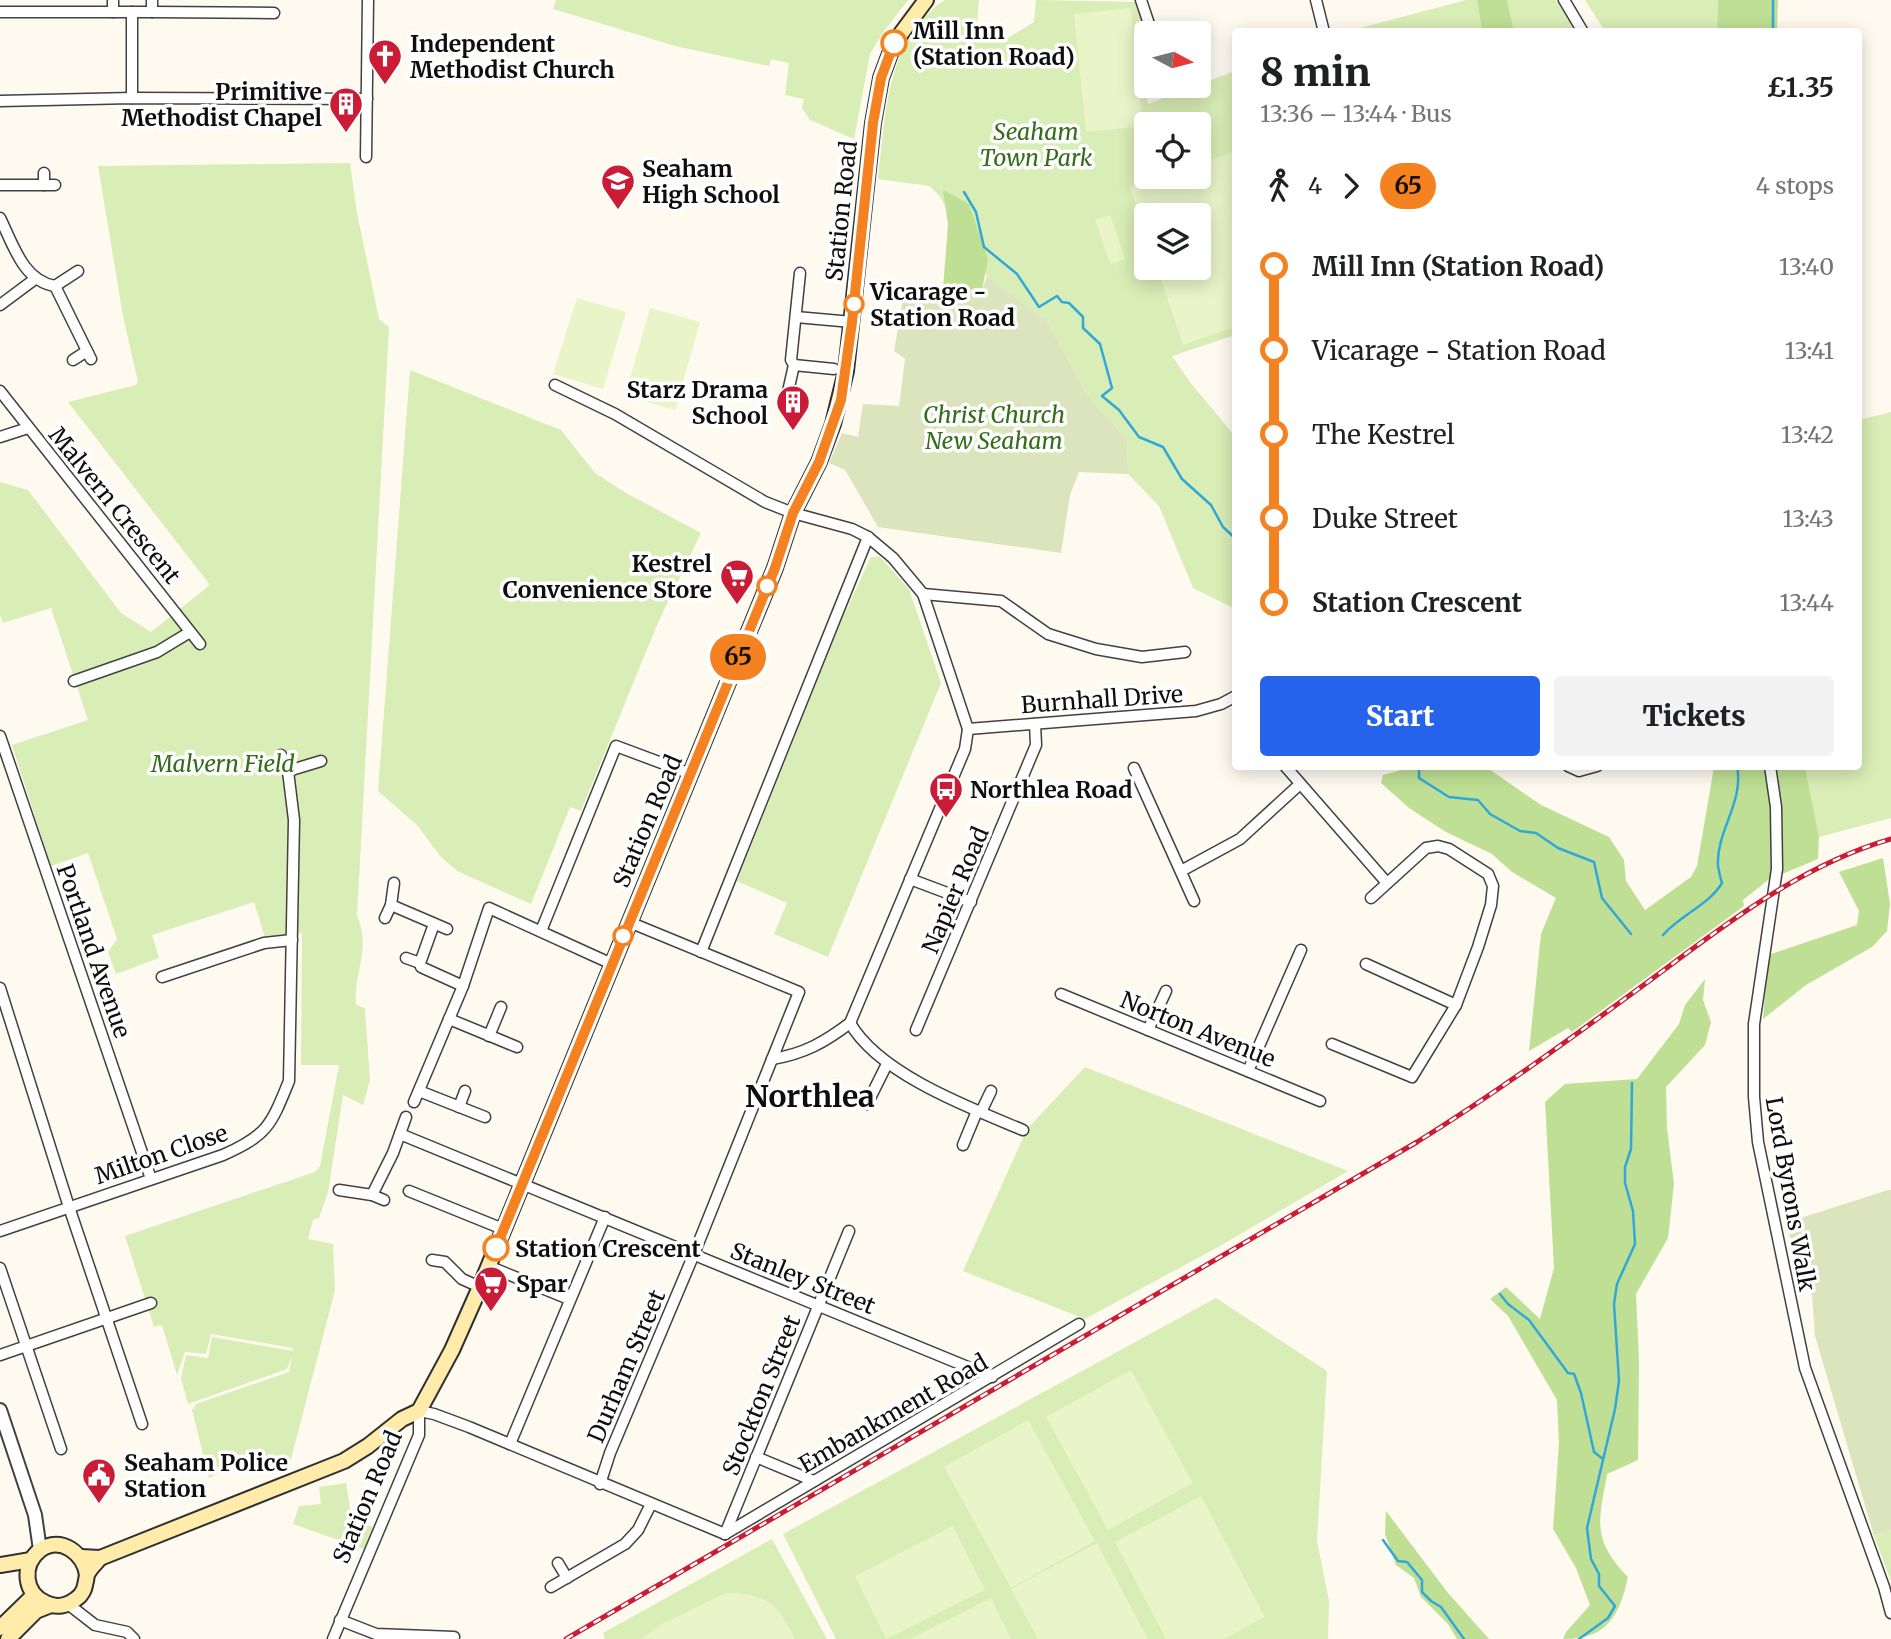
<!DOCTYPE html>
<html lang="en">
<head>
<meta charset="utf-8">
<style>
	body { margin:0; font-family:Merriweather,serif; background:#f2f2f2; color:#202124; height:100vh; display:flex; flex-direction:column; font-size:26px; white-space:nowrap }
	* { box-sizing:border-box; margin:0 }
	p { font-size:23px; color:#757577 }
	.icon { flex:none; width:38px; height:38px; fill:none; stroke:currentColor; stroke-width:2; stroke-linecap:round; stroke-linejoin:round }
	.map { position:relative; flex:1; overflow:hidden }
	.sheet { position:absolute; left:1232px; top:28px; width:630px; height:742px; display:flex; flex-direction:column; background:#fff; border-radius:7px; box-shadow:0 4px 18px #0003 }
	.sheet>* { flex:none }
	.badge { padding:0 14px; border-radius:23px; font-size:24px; line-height:46px }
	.needle { width:46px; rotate:97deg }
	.tools { position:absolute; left:1134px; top:21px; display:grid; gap:14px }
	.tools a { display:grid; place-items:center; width:77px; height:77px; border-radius:7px; background:#fff; box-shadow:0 4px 18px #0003; font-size:35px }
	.map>.badge { position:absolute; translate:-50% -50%; box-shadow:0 0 0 4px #fff }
	.legs { display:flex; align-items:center; gap:10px; height:77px; padding:0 28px; font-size:23px }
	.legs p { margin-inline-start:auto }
	.overview { display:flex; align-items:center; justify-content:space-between; height:119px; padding:0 28px }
	h1 { font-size:38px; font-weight:800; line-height:52px }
	.cta { display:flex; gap:14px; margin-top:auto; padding:14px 28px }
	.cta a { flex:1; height:80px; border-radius:7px; background:#2563eb; color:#fff; font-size:28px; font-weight:800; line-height:80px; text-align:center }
	.cta a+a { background:#f2f2f2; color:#202124 }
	ul { padding:0 28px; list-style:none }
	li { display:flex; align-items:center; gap:24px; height:84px; font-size:26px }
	li i { display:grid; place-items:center; width:10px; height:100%; margin:0 9px; background:currentColor }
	li i::after { content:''; width:18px; height:18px; margin:-9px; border:5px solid; border-radius:50%; background:#fff }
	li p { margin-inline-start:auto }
	li:first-child i { background:linear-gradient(#0000 50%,currentColor 0) }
	li:last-child i { background:linear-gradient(currentColor 50%,#0000 0) }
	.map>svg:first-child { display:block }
	.green { fill:#d9edb6; fill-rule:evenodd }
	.forest { fill:#bedf94 }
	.cemetery { fill:#dce4be }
	.pitch { fill:#e9f4c8 }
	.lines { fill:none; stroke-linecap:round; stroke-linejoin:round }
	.stream { stroke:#31a8d8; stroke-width:2.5 }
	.minor-casing { stroke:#414141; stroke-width:13 }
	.tertiary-casing { stroke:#414141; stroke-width:16 }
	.secondary-casing { stroke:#303030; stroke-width:18 }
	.minor { stroke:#fff; stroke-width:10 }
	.tertiary { stroke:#fff; stroke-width:12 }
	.secondary { stroke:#ffecab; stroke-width:14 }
	.rail-casing { stroke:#ca1b37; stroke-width:5 }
	.rail { stroke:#fff; stroke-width:2.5; stroke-dasharray:8; stroke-linecap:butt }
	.line-1-casing { stroke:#fff; stroke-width:16 }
	.line-1 { stroke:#f58220; stroke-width:10 }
	.stop-1-dot { fill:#fff; stroke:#f58220; stroke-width:3.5 }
	.labels { text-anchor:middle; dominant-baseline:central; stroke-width:7; stroke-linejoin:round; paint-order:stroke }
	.stop-label { font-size:23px; font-weight:bold; fill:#0e0e0e; stroke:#fff; text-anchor:start }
	.poi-label { font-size:23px; font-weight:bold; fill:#0e0e0e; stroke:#fff; text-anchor:start }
	.park-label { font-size:23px; font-style:italic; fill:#346c19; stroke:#fff }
	.street-label { font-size:23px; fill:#0e0e0e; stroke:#fff }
	.district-label { font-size:30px; font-weight:bold; fill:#0e0e0e; stroke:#fff }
</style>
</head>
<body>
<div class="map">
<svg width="1891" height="1639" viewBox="0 0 1891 1639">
	<rect width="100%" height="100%" fill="#fffaf0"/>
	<!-- green -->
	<g class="green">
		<path d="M556,0H908L884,31L870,54L854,139L810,120L802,108L804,99L785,95L789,63L771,59L769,66L675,46L553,9Z"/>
		<path d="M945,0H979L977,22L984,34L1008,38L1034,22L1036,0L1138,2L1148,33H1146V56L1142,58L1148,104L1235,71V335L1172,356L1189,381L1235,436V609L1193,588L1159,506L1128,474L1127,440L1086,393L1047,321L987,276L965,246L941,198L930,186L878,179C886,116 885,39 945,0ZM1146,124H1199V177H1146ZM1146,215H1199V268H1146Z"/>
		<path d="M1466,0H1477L1482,31L1345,32Z"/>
		<path d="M1507,0H1556L1576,31H1514Z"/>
		<path d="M1585,0H1718L1717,31H1605Z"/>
		<path d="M350,163L357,213L379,319L389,327L357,916C372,950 353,972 356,1005L365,1008L370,1080L363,1105L343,1095L328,1192L319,1218L313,1220L308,1239L333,1244L335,1290L290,1463L264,1472L235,1466L209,1478L192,1410L196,1404L289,1372L292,1356L287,1369L188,1404L181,1378L186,1355L208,1358L212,1337L293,1351V1348L211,1334L206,1354L185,1352L177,1375L162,1325L154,1327L125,1236L315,1172L320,1166L339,1065H301L302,933L265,938L254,902L152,935L159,958L116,974L108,952L117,939L88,853L51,866L12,745L88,720L51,608L3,623L0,615V482L28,490L121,613L151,632L210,585L68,402L136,385L138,382L123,316L98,166Z"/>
		<path d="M410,370L561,430L595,473L626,493L701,533L657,625L581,811L570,807L531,904L457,871L440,856L418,826L378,791Z"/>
		<path d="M1891,412V818L1819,837L1805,767L1858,766L1859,420Z"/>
		<path d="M871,557H880L909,589L941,683L828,957L774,934L787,903L737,881L843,617Z"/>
		<path d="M1085,1067L1348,1171L1220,1246L1085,1319L963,1271L1027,1129Z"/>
		<path d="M1216,1298L1327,1371L1317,1541L1329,1601L1328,1639H836L783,1534Z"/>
		<path d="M346,1483L350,1508L347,1517L373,1527L364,1549L293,1524L299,1506L321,1504L319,1487Z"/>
		<path d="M1891,1529V1581L1874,1536Z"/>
		<path d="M772,1539L827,1639H605L603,1633Z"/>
	</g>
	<!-- forest -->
	<g class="forest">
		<path d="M1477,0H1507L1514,31H1482Z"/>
		<path d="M1718,0H1778L1777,31H1717Z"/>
		<path d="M943,190L969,204L988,259L982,290L943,289L948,224Z"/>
		<path d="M1413,767H1486L1541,805L1609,837L1624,860L1626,881L1645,910L1691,877L1697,866L1714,767H1805L1819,837L1818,859L1768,880L1743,900L1744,906L1572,1032L1568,1028L1529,1051L1541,934L1556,898L1512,872L1492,854L1446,832L1409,808L1381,783L1383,775Z"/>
		<path d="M1883,858L1890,904L1887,931L1872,947L1806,985L1763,1019L1768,955L1857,925L1859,911L1839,872Z"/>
		<path d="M1705,979L1703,1000L1711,1022L1705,1045L1666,1087L1667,1128L1674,1184L1668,1238L1636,1294L1639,1361L1638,1460L1607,1474C1599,1521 1591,1539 1628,1577C1619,1617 1607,1639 1563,1639L1566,1632L1590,1605L1576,1568L1553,1529L1559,1443L1557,1400L1508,1316L1490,1299L1506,1287L1540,1319L1554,1268L1545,1102L1565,1084L1637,1079L1679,1024L1685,1005Z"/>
		<path d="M1386,1511L1448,1593L1489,1639H1457L1448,1624L1421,1597L1414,1578L1396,1565L1385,1534Z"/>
	</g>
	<!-- cemetery -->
	<g class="cemetery">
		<path d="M987,276L1047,321L1086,393L1127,440L1128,474L1079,472L1070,495L1061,553L878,527L845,470L829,463L842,433L858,437L863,404L899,406L905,359L894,351L905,286L982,290Z"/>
		<path d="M1888,1190H1891V1529L1874,1536L1815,1336L1812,1295L1785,1223Z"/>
	</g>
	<!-- pitch -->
	<g class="pitch">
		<path d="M1131,8L1143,126L1086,132L1074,14Z"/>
		<path d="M1235,151V327L1183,345L1157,268H1199V215H1146V237L1130,188L1161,177H1199V164Z"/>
		<path d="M1110,215L1125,259L1110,264L1095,220Z"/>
		<path d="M577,298L626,312L603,389L553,374Z"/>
		<path d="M650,308L700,322L675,410L625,396Z"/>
		<path d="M1131,1370L1193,1483L1108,1530L1046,1417Z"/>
		<path d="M1028,1420L1095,1541L1011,1588L944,1467Z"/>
		<path d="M1201,1496L1265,1617L1224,1639H1166L1115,1542Z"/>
		<path d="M953,1526L985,1590L886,1639L855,1576Z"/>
		<path d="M1097,1543L1148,1639H1038L1011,1589Z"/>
		<path d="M725,1593C765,1593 778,1603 795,1639H641L662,1624Z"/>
		<path d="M991,1598L1011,1639H910Z"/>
	</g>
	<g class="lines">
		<!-- stream -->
		<g class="stream">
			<path d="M1773,32V0"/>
			<path d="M964,192L976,212L984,247L1017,274L1039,307L1057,296L1062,302L1069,303L1083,317V328L1100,344L1112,388L1102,396L1119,410L1139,437L1163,447L1182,479L1211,505L1223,527L1236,539"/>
			<path d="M1419,766V778L1449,797L1478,800L1490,814L1520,831L1536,833L1558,848L1594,862L1602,898L1631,934"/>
			<path d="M1663,935C1680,915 1709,905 1722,883C1720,876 1717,867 1718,860C1719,828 1744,800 1737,766"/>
			<path d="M1500,1294L1508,1304L1529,1320L1568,1373L1574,1374L1581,1393L1594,1452L1603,1459"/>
			<path d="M1383,1540L1398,1561L1407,1562L1422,1580V1592L1431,1601L1441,1607L1464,1639"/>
			<path d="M1579,1639L1608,1618L1615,1606L1599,1586V1574L1591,1559L1587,1528L1615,1409L1619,1381L1614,1304L1617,1284L1635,1244L1633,1211L1625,1183V1167L1631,1149L1632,1083"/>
		</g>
		<!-- minor casing -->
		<g class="minor-casing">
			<g id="minor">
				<path d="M113,0V12H152V0"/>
				<path d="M1141,0L1152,33"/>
				<path d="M1316,0L1324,32"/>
				<path d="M1564,0L1583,32"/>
				<path d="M0,12H113"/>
				<path d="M132,12V98"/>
				<path d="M152,12L274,13"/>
				<path d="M1174,86L1176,90"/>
				<path d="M0,101L132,98L367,99"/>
				<path d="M366,157L368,0"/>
				<path d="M0,185H55"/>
				<path d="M44,185V173"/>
				<path d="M0,218C13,244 23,281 55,286L91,359"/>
				<path d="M55,286L78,271"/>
				<path d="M0,305L35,279"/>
				<path d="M796,317L852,322"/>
				<path d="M73,360L87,351"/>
				<path d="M794,365L791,360L800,273"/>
				<path d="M555,385L615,414L765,502L793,513L852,529L868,537L893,558L923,594L968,729L965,749L850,1023C825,1042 804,1054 772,1059"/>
				<path d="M0,391L200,644"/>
				<path d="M787,396L794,365L834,369"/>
				<path d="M0,437L28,428"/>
				<path d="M923,594L1001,601L1048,634L1096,649L1142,657L1185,652"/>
				<path d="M74,681L157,652L190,632"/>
				<path d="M968,729L1196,711L1221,704L1236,696"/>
				<path d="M0,736L151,1179"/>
				<path d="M1285,766L1387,883"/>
				<path d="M1568,766L1579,771L1597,766"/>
				<path d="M1770,766L1776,807L1777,869L1754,1024V1097L1758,1142L1805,1368L1884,1587L1891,1613"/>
				<path d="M1134,768L1194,901"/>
				<path d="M288,771L321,761"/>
				<path d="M1181,871L1240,839L1300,784"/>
				<path d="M910,879L971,902"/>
				<path d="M391,905L447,929"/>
				<path d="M385,918L391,905L394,883"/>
				<path d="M434,924L420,963L421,967L463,986"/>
				<path d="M541,931L616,746L691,774"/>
				<path d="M701,952L868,537"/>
				<path d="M406,958L420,963"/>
				<path d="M1366,964L1456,1005"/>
				<path d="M162,977L264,943L292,940"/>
				<path d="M0,988L69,1207L142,1424"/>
				<path d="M1061,994L1320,1101"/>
				<path d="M449,1019L517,1047"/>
				<path d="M850,1023C879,1074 970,1108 1023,1130"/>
				<path d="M916,1030L1036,745L1035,724"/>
				<path d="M1148,1030L1166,991"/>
				<path d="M489,1036L501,1007"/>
				<path d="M1332,1044L1412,1077L1456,1005L1478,947L1491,905L1493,886L1488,874L1449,849L1438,846L1426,848L1371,898"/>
				<path d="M1248,1071L1301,950"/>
				<path d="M419,1091L485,1117"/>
				<path d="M414,1102L463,986L489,908L612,964"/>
				<path d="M867,1104L887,1064"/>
				<path d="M459,1107L465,1091"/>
				<path d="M981,1112L991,1091"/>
				<path d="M400,1134L992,1377"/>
				<path d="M963,1145L977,1111"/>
				<path d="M339,1190L372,1195L384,1200"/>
				<path d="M409,1191L503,1229"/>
				<path d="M372,1195L393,1153L406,1117"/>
				<path d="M0,1231L223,1155C268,1135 271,1125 289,1081L294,820L288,771L281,755"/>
				<path d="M432,1260L445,1262L462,1279L480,1287"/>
				<path d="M488,1266L569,1299"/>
				<path d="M0,1268L61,1449"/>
				<path d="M0,1355L151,1303"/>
				<path d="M510,1444L605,1217"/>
				<path d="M756,1457L814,1481"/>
				<path d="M600,1484L610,1453L694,1254L799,992L629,922"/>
				<path d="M725,1534L1079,1324"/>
				<path d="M725,1534L849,1231"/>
				<path d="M558,1563L567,1578"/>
				<path d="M551,1587L625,1544L638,1530L651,1504"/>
				<path d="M68,1604L95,1625L127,1632L134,1639"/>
				<path d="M340,1620L376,1634L454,1637"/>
				<path d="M333,1639L419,1435V1411L434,1414L469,1427L725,1534"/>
			</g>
		</g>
		<!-- tertiary casing -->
		<g class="tertiary-casing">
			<path id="tertiary" d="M0,1410L35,1515L40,1550"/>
		</g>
		<!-- secondary casing -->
		<g class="secondary-casing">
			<g id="secondary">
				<path d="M81,1557L100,1558L344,1461L368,1446L402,1419L419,1411L452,1350L480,1287L775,568L793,513L819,462L833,424L846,371L873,123L881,78L894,43L926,0"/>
				<path d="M0,1565L31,1560"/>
				<path d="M87,1575C84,1554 61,1535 40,1550C21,1565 24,1594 46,1603C56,1608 67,1606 76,1599C85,1593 85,1585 87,1575C89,1569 96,1563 100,1558"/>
				<path d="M0,1628L34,1595"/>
				<path d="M8,1639L36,1611L51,1605"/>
			</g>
		</g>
		<!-- minor -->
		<use href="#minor" class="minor"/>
		<!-- tertiary -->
		<use href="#tertiary" class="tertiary"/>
		<!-- secondary -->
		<use href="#secondary" class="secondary"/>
		<!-- rail casing -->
		<g class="rail-casing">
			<path id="rail" d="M566,1639L1417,1142C1496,1093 1570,1039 1645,984C1721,928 1798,866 1891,839"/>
		</g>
		<!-- rail -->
		<use href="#rail" class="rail"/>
	</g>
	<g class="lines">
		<!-- line-1 casing -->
		<g class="line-1-casing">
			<path id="line-1" d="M496,1248L775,568L793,513L819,462L841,400L852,322L873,123L881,78L894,43"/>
		</g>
		<!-- line-1 -->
		<use href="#line-1" class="line-1"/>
	</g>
	<!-- icons -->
	<defs>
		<g id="church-pin" transform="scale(1.75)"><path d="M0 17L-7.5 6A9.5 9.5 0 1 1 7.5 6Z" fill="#ca1b37" stroke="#fff"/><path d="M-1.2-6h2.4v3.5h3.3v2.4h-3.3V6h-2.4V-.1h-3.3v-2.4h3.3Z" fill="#fff"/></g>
		<g id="building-pin" transform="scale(1.75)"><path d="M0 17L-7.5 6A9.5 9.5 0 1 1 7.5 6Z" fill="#ca1b37" stroke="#fff"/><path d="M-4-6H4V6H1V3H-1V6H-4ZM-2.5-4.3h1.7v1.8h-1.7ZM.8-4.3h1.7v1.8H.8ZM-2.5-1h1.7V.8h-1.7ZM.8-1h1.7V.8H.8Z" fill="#fff"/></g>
		<g id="school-pin" transform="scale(1.75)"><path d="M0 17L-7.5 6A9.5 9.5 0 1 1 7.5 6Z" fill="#ca1b37" stroke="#fff"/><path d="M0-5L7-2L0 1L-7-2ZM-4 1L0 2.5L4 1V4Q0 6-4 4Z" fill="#fff"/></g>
		<g id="supermarket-pin" transform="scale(1.75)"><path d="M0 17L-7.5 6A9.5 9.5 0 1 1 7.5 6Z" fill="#ca1b37" stroke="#fff"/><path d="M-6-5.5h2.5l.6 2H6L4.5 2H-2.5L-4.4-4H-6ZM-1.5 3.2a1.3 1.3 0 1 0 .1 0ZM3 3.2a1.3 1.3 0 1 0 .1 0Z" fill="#fff"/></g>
		<g id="bus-pin" transform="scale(1.75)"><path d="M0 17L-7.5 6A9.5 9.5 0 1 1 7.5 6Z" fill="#ca1b37" stroke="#fff"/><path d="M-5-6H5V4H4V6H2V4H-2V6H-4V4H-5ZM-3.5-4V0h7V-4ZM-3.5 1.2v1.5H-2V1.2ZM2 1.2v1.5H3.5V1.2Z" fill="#fff"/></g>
		<g id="civic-pin" transform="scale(1.75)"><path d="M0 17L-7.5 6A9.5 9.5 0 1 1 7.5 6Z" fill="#ca1b37" stroke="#fff"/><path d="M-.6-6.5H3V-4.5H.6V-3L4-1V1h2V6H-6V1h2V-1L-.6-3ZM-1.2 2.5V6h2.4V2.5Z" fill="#fff"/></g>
	</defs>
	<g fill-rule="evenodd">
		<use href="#church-pin" x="385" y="56"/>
		<use href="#building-pin" x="346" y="104"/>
		<use href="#school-pin" x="618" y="181"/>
		<use href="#building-pin" x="793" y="402"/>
		<use href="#supermarket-pin" x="737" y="576"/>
		<use href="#bus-pin" x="946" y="789"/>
		<use href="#supermarket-pin" x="491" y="1283"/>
		<use href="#civic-pin" x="99" y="1475"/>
	</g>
	<!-- markers -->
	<g class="stop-1-dot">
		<circle cx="894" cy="43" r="12"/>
		<circle cx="854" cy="304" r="9"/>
		<circle cx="767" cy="586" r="9"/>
		<circle cx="623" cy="936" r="9"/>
		<circle cx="496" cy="1248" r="12"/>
	</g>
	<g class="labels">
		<!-- stop labels -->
		<g class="stop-label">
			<text x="913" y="30">Mill Inn<tspan x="913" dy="26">(Station Road)</tspan></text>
			<text x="870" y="291">Vicarage -<tspan x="870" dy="26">Station Road</tspan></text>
			<text x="515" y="1248">Station Crescent</text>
		</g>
		<!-- poi labels -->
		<g class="poi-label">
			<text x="410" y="43">Independent<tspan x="410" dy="26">Methodist Church</tspan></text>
			<text x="322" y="91" text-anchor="end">Primitive<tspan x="322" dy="26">Methodist Chapel</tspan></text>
			<text x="642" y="168">Seaham<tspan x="642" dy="26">High School</tspan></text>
			<text x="768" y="389" text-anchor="end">Starz Drama<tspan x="768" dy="26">School</tspan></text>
			<text x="712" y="563" text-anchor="end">Kestrel<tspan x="712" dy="26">Convenience Store</tspan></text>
			<text x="970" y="789">Northlea Road</text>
			<text x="516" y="1283">Spar</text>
			<text x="124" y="1462">Seaham Police<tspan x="124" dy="26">Station</tspan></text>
		</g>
		<!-- park labels -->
		<g class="park-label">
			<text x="1036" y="131">Seaham<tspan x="1036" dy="26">Town Park</tspan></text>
			<text x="994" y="414">Christ Church<tspan x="994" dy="26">New Seaham</tspan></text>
			<text x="223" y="763">Malvern Field</text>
		</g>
		<!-- street labels -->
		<g class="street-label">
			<text transform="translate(841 211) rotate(-84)">Station Road</text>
			<text transform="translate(115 505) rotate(51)">Malvern Crescent</text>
			<text transform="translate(1102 699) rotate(-4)">Burnhall Drive</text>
			<text transform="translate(647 821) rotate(-67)">Station Road</text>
			<text transform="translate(955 890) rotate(-67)">Napier Road</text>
			<text transform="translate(94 951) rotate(71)">Portland Avenue</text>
			<text transform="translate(1198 1029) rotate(22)">Norton Avenue</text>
			<text transform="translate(161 1154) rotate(-19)">Milton Close</text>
			<text transform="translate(1791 1194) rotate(80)">Lord Byrons Walk</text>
			<text transform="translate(803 1278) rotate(22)">Stanley Street</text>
			<text transform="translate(626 1366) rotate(-67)">Durham Street</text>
			<text transform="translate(761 1395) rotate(-68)">Stockton Street</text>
			<text transform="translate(893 1413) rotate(-30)">Embankment Road</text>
			<text transform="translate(367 1497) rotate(-67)">Station Road</text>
		</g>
		<!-- district labels -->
		<g class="district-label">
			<text x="810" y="1096">Northlea</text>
		</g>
	</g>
</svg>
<div class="tools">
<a><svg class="needle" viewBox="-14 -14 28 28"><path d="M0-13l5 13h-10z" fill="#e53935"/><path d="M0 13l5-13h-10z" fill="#757577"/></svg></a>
<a><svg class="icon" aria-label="locate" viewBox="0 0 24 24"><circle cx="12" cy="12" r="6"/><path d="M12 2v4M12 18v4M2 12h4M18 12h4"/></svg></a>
<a><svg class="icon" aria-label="layers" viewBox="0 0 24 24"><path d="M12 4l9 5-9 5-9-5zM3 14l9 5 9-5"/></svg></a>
</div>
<b class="badge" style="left:738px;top:657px;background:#f58220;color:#111">65</b>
<section class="sheet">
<div class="overview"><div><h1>8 min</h1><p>13:36 – 13:44 · Bus</p></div><b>£1.35</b></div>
<div class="legs"><svg class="icon" aria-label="walk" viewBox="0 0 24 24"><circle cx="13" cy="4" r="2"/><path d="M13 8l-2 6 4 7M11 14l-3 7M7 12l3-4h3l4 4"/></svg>4<svg class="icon" aria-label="forward" viewBox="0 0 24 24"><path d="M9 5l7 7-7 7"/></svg><b class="badge" style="background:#f58220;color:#111">65</b><p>4 stops</p></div>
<ul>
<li><i style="color:#f58220"></i><b>Mill Inn (Station Road)</b><p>13:40</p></li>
<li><i style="color:#f58220"></i><span>Vicarage - Station Road</span><p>13:41</p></li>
<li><i style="color:#f58220"></i><span>The Kestrel</span><p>13:42</p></li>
<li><i style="color:#f58220"></i><span>Duke Street</span><p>13:43</p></li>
<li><i style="color:#f58220"></i><b>Station Crescent</b><p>13:44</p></li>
</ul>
<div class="cta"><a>Start</a><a>Tickets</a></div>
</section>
</div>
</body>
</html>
